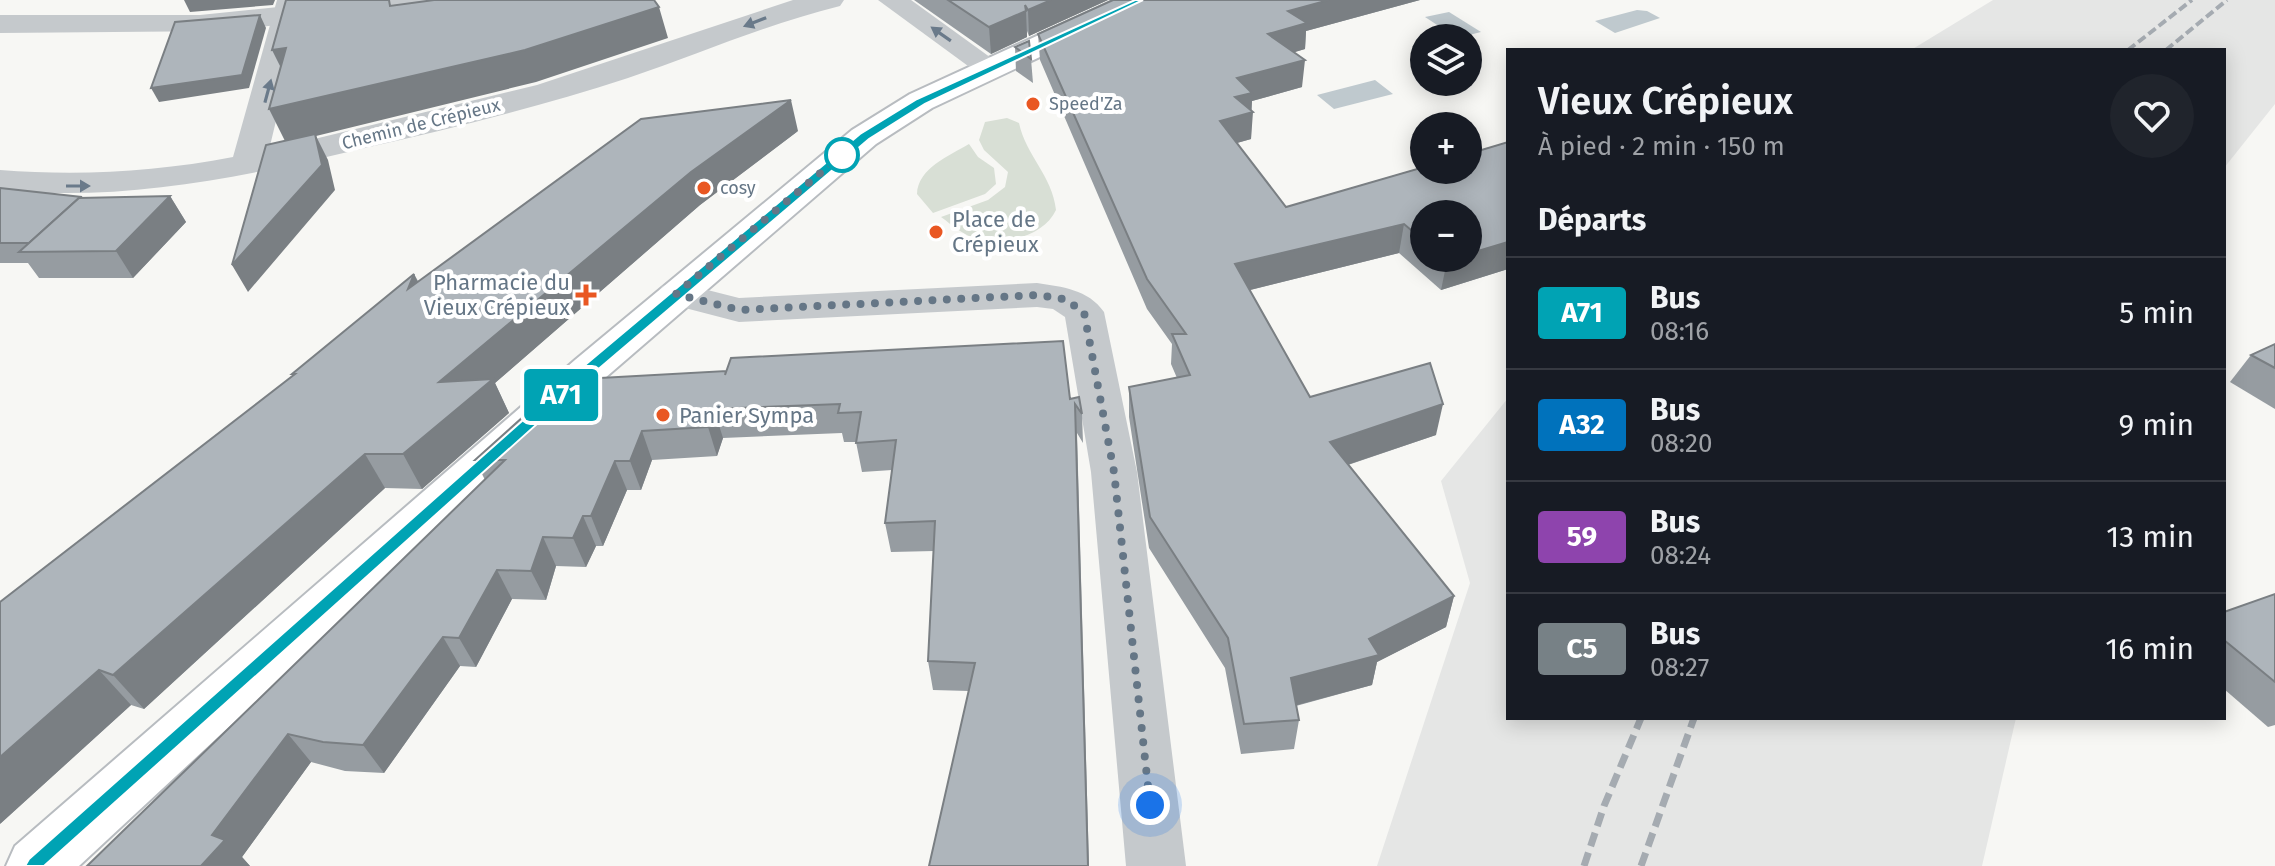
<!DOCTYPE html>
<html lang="fr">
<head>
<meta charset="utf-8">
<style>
	body { margin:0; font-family:"Fira Sans",sans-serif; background:#20242c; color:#f1f3f6; height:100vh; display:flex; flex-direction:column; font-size:30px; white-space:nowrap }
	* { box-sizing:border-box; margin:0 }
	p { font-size:26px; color:#9ea1a6 }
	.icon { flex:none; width:44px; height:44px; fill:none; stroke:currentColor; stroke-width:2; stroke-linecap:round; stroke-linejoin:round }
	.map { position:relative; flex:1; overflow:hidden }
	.sheet { position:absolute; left:1506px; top:48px; width:720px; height:672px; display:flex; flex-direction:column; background:#171b24; border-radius:0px; box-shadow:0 4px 20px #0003 }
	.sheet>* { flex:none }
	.badge { padding:0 16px; border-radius:6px; font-size:28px; line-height:52px }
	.fabs { position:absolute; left:1410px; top:24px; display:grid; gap:16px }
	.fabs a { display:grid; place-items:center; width:72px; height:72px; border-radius:50%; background:#171b24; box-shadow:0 4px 20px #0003; font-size:40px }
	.you { position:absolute; width:40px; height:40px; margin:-20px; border:6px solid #fff; border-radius:50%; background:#1a73e8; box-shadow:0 0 0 12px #1a73e833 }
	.map>.badge { position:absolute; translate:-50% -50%; box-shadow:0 0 0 4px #fff }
	h2 { padding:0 32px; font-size:30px; line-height:72px }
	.round { display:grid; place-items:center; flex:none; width:84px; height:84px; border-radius:42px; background:#20242c }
	.summary { display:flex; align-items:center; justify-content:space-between; height:136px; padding:0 32px }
	h1 { font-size:38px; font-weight:600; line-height:60px }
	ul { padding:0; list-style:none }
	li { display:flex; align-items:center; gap:24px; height:112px; padding:0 32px; border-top:2px solid #363941 }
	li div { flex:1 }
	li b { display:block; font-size:30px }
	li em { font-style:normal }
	li .badge { min-width:88px; font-weight:700; text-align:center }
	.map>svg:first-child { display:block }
	.built { fill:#e5e6e5 }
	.green { fill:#d8dfd5 }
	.water { fill:#bfc9ce }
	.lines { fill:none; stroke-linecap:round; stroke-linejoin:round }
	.primary-casing { stroke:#b8bcc0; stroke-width:4 }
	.minor { fill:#c5c9cc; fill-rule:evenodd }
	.tertiary { fill:#c5c9cc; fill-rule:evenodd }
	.primary { fill:#fff; fill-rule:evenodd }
	.rail-far1 { stroke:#a5abb1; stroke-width:4; stroke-dasharray:9 4; stroke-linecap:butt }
	.rail { stroke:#a5abb1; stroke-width:7; stroke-dasharray:14 7; stroke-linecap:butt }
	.wall { fill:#969ca1; fill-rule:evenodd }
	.shaded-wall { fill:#7a7f83 }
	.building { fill:#aeb5bb; stroke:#7a7f83; stroke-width:2 }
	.oneway { fill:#6a7a8a }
	.line { fill:#00a3b4; stroke:#fff; stroke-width:2 }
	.walk { stroke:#657686; stroke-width:8; stroke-dasharray:0 14.4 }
	.poi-dot { fill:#e95722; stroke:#fff; stroke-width:3 }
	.stop-dot { fill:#fff; stroke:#00a3b4; stroke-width:4 }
	.labels { text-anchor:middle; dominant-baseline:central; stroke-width:8; stroke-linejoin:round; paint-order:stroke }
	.far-poi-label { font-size:18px; fill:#657686; stroke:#fff; text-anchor:start }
	.far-street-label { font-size:18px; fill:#657686; stroke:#fff }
	.poi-label { font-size:22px; fill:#657686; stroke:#fff; text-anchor:start }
</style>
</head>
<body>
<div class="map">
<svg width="2275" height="866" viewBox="0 0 2275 866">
	<rect width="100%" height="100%" fill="#f7f7f4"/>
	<!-- built -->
	<g class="built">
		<path d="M1993,0H2275V104L2224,168V50H1911Z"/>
		<path d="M1508,398V718H2016L1982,866H1377L1470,583L1441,481Z"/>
	</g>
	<!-- green -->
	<g class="green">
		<path d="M1007,118L1019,123C1026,156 1052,175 1056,210C1044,236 1004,246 978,239C964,236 952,225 941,217L988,200L1005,187L1008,172L984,150L979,140L985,122Z"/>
		<path d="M969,144L978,157L994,168L996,184L985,194L933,213L917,194C918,168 949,156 969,144Z"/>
	</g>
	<!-- water -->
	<g class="water">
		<path d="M1637,10L1647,11L1660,18L1615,33L1595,21Z"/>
		<path d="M1449,12L1481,32L1457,38L1425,17Z"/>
		<path d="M1375,80L1393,94L1334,109L1317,95Z"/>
	</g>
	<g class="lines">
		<!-- primary casing -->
		<g class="primary-casing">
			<path id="primary" d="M1115,0H1152L1148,6L932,108L876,144L605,378L79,866H6L15,846L575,360L852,130L910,94Z"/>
		</g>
		<!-- minor -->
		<g class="minor">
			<path d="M277,0H305L269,150L537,85L793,0H844L840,6C767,24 699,54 628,78C542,106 453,128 365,148C243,177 125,202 0,190V170C79,176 155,172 233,157Z"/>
			<path d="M878,0H911L1005,68L1001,74H979Z"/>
			<path d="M676,282L739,298L1037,283C1062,287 1088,289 1104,312L1137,472L1186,866H1126L1091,472L1065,317L1053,309L1037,307L739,322L662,302L657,294L662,286Z"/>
		</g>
		<!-- tertiary -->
		<path class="tertiary" d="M347,0H431L427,6L417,8L228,31L0,33V15H200Z"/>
		<!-- primary -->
		<use href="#primary" class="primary"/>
		<!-- rail-far1 -->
		<g class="rail-far1">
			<path d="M2128,50L2192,0"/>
			<path d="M2166,50L2227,0"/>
		</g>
		<!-- rail -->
		<g class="rail">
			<path d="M1584,866L1604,806L1641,718"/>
			<path d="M1641,866L1694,718"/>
		</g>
	</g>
	<!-- wall -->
	<g class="wall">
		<path d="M914,0H1108L1029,36L1027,31V37L991,54Z"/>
		<path d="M1113,0H1420L1306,31L1305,49L1294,52L1302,87L1252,101L1251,139L1237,143L1286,207L1508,142V269L1441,290L1399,253L1250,290L1310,397L1436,435L1348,465L1454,596L1446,627L1377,662L1372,685L1296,706L1299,720L1294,749L1241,754L1225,668L1149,548L1129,417V387L1177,378L1171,364L1172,344L1147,309L1040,60L1038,34ZM1424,214L1468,258H1424Z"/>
		<path d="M1015,47L1031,59L1033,83L1016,71Z"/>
		<path d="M798,131L700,205L495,383L509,413L422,489L385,488L144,709L131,705L0,824L293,376L292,374L414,274L418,281Z"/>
		<path d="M0,188L83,198L170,196L186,222L133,278H39L28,263H0Z"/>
		<path d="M2275,344V409L2230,382L2251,355Z"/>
		<path d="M564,380L1070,399L1079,397L1082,414L1083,443L1077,433L1089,866H929L969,691L933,690L928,661L934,551L891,552L885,523L892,470L862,472L856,442H844L842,433L723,438L717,456L652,460L641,490H627L603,546H596L586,567L556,566L546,600L512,599L476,667L460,666L384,773L345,771L311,762L242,857L250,866H87L485,480L475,460Z"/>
		<path d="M2275,594V725L2268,727L2224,689V612Z"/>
	</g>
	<!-- shaded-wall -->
	<g class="shaded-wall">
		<path d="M184,0H275L273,5L190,12Z"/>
		<path d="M1051,0H1108L1029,36L1028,10Z"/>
		<path d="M1329,0H1420L1306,31L1305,49L1266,61L1268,34L1288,11Z"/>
		<path d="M659,7L668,38L536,82L316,136L328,160L335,190L248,292L232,265L286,143L269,109Z"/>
		<path d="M1026,11L1027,37L991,54L989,27Z"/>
		<path d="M260,15L266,28L249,88L159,102L151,88Z"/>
		<path d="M286,48L288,82L272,50Z"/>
		<path d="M1305,60L1302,87L1252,101L1251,112H1253L1251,139L1219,148L1220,121L1237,78Z"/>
		<path d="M791,100L798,131L700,205L495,383L509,413L422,489L403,454L439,382L691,172Z"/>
		<path d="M170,196L186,222L133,278L116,251Z"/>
		<path d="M1404,224L1399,253L1234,294L1235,264Z"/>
		<path d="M1508,242V269L1441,290L1447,261L1456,258H1468V254Z"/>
		<path d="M414,274L430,308L408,289Z"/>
		<path d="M1443,404L1436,435L1326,472L1330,442Z"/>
		<path d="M714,409L723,438L717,456L708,427Z"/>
		<path d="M642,431L652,460L641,490L630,461Z"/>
		<path d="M365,454L385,488L144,709L113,675Z"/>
		<path d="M615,461L627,490L603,546L591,516Z"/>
		<path d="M583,516L596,546L586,567L573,538Z"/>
		<path d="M543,537L556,566L546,600L531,571Z"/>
		<path d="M497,570L512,599L476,667L459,638Z"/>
		<path d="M1454,596L1446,627L1377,662L1372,685L1286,708L1291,678Z"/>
		<path d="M443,637L460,666L384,773L363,745Z"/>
		<path d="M99,670L131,705L0,824V757Z"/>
		<path d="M288,734L311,762L242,857L250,866H201L212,835Z"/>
	</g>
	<!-- building -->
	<g class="building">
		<path d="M286,0H389L390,6L434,0H654L659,7L525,50L269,109L286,48L272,50Z"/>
		<path d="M948,0H1051L1028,10L1025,5L1026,11L989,27Z"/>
		<path d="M1113,0H1329L1288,11L1307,23L1268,34L1305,60L1237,78L1252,93L1235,97L1253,112L1220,121L1286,207L1424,167V170H1468V154L1508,142V242L1468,254V214H1424V241L1404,224L1235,264L1310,397L1430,363L1443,404L1330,442L1454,596L1369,639L1379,655L1291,678L1299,720L1244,724L1228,638L1150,517L1129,387L1190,375L1172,334H1186L1147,279L1038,34Z"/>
		<path d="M260,15L242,75L151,88L175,22Z"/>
		<path d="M1029,41L1031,59L1015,47Z"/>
		<path d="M791,100L691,172L439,382L493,379L403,454H365L113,675L99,670L0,757V602L295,374H292L414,274L408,289L641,119Z"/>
		<path d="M315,134L322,165L232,265L266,145Z"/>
		<path d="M0,188L82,197L79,198L29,243H0Z"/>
		<path d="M170,196L116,251L19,252L79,198Z"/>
		<path d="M1063,341L1070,399L1079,397L1082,414L1075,404L1088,866H929L975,663L928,661L935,521L885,523L896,440L856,443L861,412L838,413L840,404L714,409L708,427L642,431L630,461H615L591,516H583L573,538L543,537L531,571L497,570L459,638L443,637L363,745L323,742L288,734L212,835L225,840L201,866H87L505,460H475L564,380L726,371L725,375L731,358Z"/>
		<path d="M2275,344V368L2251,355Z"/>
		<path d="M2275,594V682L2224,640V612Z"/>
	</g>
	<!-- one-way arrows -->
	<defs><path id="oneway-solid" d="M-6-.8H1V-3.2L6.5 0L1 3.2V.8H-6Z" transform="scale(2)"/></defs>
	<g class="oneway">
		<use href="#oneway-solid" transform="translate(755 22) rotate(159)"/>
		<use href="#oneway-solid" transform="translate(941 34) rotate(-145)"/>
		<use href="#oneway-solid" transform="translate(268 91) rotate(-75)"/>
		<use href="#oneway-solid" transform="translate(78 186)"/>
	</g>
	<!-- line -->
	<path class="line" d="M1135,0H1143L925,104L869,139L595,372L44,866H25L29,859L585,365L860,134L917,99Z"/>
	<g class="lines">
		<!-- walk -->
		<path class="walk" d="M842,155L676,294L739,310L1037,295L1064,299L1084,312L1114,472L1150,805"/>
	</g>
	<!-- markers -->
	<g class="poi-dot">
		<circle cx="1033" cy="104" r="8"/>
		<circle cx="704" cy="188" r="8"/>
		<circle cx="936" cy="232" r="8"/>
		<path d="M582 283h8v8h8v8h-8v8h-8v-8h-8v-8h8z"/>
		<circle cx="663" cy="415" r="8"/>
	</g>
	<circle class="stop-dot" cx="842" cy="155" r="16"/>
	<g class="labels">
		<!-- far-poi labels -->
		<g class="far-poi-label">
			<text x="1049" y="104">Speed'Za</text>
			<text x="720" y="188">cosy</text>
		</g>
		<!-- far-street labels -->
		<g class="far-street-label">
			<text transform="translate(421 124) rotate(-14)">Chemin de Crépieux</text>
		</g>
		<!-- poi labels -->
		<g class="poi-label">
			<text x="952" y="219">Place de<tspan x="952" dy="25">Crépieux</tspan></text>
			<text x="570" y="282" text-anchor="end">Pharmacie du<tspan x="570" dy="25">Vieux Crépieux</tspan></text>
			<text x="679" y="415">Panier Sympa</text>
		</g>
	</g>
</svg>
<div class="fabs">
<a><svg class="icon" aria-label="layers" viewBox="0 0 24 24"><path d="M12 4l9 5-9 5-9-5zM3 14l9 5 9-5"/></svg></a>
<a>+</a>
<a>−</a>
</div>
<div class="you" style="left:1150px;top:805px"></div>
<b class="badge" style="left:561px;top:395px;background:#00a3b4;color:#fff">A71</b>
<section class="sheet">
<div class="summary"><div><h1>Vieux Crépieux</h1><p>À pied · 2 min · 150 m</p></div><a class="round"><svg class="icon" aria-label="heart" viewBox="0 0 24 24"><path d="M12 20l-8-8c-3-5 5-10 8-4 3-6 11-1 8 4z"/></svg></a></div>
<h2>Départs</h2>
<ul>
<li><span class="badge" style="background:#00a3b4;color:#fff">A71</span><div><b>Bus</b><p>08:16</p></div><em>5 min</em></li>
<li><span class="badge" style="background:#0072bc;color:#fff">A32</span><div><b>Bus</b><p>08:20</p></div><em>9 min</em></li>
<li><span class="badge" style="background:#8e44ad;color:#fff">59</span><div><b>Bus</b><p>08:24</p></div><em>13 min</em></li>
<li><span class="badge" style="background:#778186;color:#fff">C5</span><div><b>Bus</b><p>08:27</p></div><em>16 min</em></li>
</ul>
</section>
</div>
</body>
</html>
